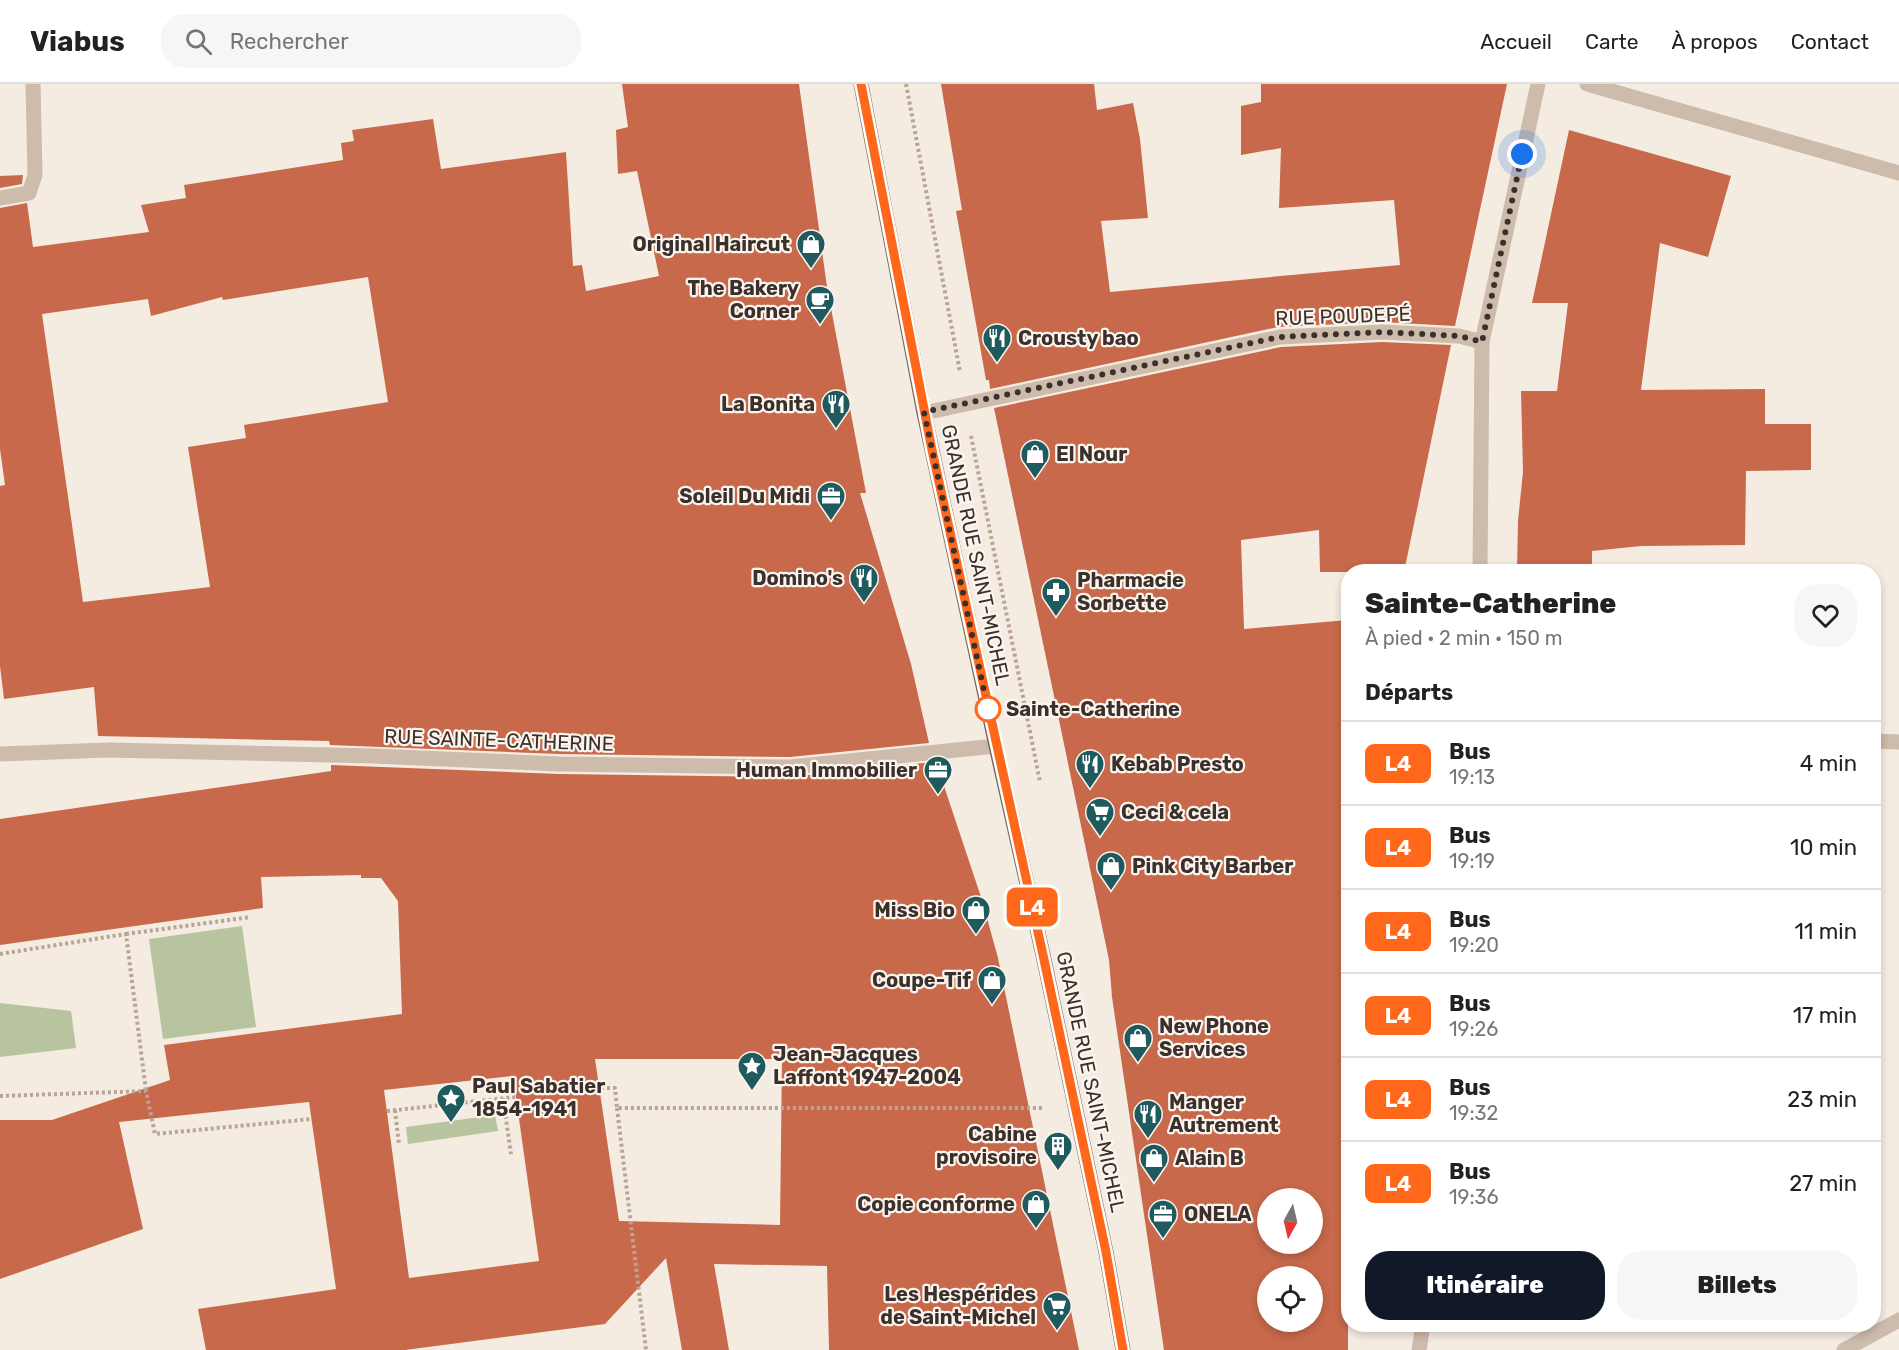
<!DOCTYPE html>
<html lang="fr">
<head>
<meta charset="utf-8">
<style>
	body { margin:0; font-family:Rubik,sans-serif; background:#f6f6f6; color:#222; height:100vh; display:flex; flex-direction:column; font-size:22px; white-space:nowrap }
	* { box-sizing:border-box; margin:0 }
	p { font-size:20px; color:#767676 }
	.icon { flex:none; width:33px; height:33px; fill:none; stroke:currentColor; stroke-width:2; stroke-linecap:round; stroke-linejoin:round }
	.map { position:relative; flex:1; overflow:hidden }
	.side { position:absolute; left:1341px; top:480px; width:540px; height:768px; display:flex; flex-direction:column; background:#fff; border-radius:24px; box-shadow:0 3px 9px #0003 }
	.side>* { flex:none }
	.badge { padding:0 12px; border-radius:9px; font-size:21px; line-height:39px }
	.needle { width:39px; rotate:188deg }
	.buttons { position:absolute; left:1257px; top:1104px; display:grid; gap:12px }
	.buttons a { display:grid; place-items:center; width:66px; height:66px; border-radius:50%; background:#fff; box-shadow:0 3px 9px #0003; font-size:30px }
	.you { position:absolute; width:30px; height:30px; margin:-15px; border:4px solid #fff; border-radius:50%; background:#1a73e8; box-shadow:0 0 0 9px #1a73e833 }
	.map>.badge { position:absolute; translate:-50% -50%; box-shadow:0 0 0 3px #fff }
	h2 { padding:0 24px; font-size:22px; line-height:54px }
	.round { display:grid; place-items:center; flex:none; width:63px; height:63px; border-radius:24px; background:#f6f6f6 }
	.summary { display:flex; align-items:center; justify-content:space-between; height:102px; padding:0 24px }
	h1 { font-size:28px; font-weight:800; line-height:45px }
	.action { display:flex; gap:12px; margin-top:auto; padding:12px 24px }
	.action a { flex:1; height:69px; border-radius:24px; background:#111827; color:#fff; font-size:24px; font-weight:800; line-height:69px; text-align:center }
	.action a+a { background:#f6f6f6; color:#222 }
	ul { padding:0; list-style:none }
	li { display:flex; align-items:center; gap:18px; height:84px; padding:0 24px; border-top:2px solid #e0e0e0 }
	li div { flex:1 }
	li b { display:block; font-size:22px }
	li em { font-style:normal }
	li .badge { min-width:66px; font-weight:700; text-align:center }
	header { display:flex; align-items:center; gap:36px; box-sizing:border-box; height:84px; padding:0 30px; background:#fff; border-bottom:2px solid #e0e0e0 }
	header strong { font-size:28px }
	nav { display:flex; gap:33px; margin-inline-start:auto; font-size:21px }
	.search { width:420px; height:54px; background:#f6f6f6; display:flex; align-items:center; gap:15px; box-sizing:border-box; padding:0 21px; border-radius:24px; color:#767676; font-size:22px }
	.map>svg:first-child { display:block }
	.green { fill:#b8c4a0 }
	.building { fill:#c8694b; fill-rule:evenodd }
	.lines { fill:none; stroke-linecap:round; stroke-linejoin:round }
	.path { stroke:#b9a596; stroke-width:4; stroke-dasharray:3 3; stroke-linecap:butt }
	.minor { stroke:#cdbbac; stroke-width:15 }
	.major { stroke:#7d675c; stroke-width:15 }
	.line-casing { stroke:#fff; stroke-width:14 }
	.line { stroke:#ff671b; stroke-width:9 }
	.walk { stroke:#3b302b; stroke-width:6; stroke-dasharray:0 10.8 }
	.stop-dot { fill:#fff; stroke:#ff671b; stroke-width:3 }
	.labels { text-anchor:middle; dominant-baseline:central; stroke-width:4.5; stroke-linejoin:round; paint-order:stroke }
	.poi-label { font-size:20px; font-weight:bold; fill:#3b302b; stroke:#fbf5ee; text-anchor:start }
	.street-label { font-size:20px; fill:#3b302b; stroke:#fbf5ee }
	.stop-label { font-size:20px; font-weight:bold; fill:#3b302b; stroke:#fbf5ee; text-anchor:start }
</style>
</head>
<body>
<header>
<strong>Viabus</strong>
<div class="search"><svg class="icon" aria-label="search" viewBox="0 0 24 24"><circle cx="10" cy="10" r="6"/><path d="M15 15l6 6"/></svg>Rechercher</div>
<nav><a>Accueil</a><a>Carte</a><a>À propos</a><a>Contact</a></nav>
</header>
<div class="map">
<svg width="1899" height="1266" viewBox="0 0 1899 1266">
	<rect width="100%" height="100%" fill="#f4ebe1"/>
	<!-- green -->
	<g class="green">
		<path d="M242,842L256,943L163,955L149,855Z"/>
		<path d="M0,919L71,927L76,964L0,973Z"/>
		<path d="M495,1031L498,1047L408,1060L406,1043Z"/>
	</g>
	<!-- building -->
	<g class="building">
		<path d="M622,0H799L827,203L866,409H860L911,580L929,659L790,673L559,670L330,661L329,657L98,652L94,603L4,615L0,582V402L5,401L0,365V124L27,119L33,163L149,148L141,121L186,114L184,101L343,76L341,59L354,57L352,46L433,35L441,85L566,68L573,182L582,181L586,207L659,192L637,87L618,90L616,46L628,43ZM368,193L388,318L244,341L246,354L188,363L210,503L83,518L42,230L148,215L151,232L222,213L223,216Z"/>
		<path d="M941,0H1094L1097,26L1133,19L1140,55L1148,134L1101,137L1110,208L1400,181L1394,116L1279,124L1281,64L1241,71V22L1261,18V0H1507L1455,242L1382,238L1278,243L990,305L989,296H986L956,127L962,126Z"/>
		<path d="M1569,46L1731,92L1708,173L1660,159L1641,306L1765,305V340H1811V386L1746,387L1745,461L1641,462L1592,467V488H1517L1518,437L1523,388L1521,307H1557L1568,219H1532Z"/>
		<path d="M23,91L22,100L0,104V92Z"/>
		<path d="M1382,258L1451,261L1404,488H1320L1319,446L1241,456L1244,545L1348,536V1266H1164L1112,913L1109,876L994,324L1281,263ZM1268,1114H1312V1160H1268ZM1268,1192H1312V1238H1268Z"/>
		<path d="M933,678L934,685L938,684L982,816L998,874L1079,1266H829L827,1182L714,1180L729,1266H682L666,1174L605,1240L405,1266H206L198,1225L336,1205L309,1018L119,1038L143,1145L0,1195V1036H52L170,996L164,961L402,930L398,817L381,794H361V791L261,793L263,824L0,861V735L331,687V681L559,690L790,693ZM595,975H782L780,1141L619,1137ZM513,992L539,1177L409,1194L384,1006Z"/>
	</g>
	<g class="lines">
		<!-- path -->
		<g class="path">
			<path d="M906,0L960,288"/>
			<path d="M971,352L1040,698"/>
			<path d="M126,850L251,833"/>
			<path d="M0,870L126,850L146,1007"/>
			<path d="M601,1004H615L617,1024H1042"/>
			<path d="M0,1012L146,1007L155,1050L312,1035"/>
			<path d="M503,1014L511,1070"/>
			<path d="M617,1024L646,1266"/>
			<path d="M395,1026L399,1061"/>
			<path d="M387,1027L516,1013"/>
		</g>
		<!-- minor -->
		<g class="minor">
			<path d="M1587,0L1899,89"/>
			<path d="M0,114L29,109L35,91L33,0"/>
			<path d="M924,329L1280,253L1382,248L1459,252L1482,258"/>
			<path d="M1480,488L1482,258L1538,0"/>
			<path d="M1874,657L1899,658"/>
			<path d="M0,670L108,666L374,672L559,680L790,683L996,662"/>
			<path d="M1419,1266L1423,1240"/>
			<path d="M1844,1266L1899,1236"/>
		</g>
		<!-- major -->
		<path class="major" d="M861,0L924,329L996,662L1043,871L1106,1168L1123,1266"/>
	</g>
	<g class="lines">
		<!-- line casing -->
		<g class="line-casing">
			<path id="line" d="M861,0L932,366L1043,871L1106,1168L1123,1266"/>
		</g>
		<!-- line -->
		<use href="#line" class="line"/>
		<!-- walk -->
		<path class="walk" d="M988,625L924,328L1280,253L1382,248L1459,252L1482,258L1522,70"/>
	</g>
	<!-- icons -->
	<defs>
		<g id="shop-pin" transform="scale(1.5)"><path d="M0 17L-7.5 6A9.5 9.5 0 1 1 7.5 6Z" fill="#1f5a5e" stroke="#fbf5ee"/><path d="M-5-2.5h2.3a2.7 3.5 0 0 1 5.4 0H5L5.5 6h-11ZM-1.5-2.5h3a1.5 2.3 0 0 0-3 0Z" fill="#fff"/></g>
		<g id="cafe-pin" transform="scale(1.5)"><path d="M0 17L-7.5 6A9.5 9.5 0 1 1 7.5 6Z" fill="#1f5a5e" stroke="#fbf5ee"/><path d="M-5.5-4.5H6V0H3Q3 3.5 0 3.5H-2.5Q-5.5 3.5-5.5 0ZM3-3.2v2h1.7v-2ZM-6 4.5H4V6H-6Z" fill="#fff"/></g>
		<g id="restaurant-pin" transform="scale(1.5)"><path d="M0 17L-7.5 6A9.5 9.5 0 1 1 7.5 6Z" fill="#1f5a5e" stroke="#fbf5ee"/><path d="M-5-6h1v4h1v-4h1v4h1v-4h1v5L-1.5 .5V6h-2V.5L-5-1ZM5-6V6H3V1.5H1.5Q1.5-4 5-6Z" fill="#fff"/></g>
		<g id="office-pin" transform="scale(1.5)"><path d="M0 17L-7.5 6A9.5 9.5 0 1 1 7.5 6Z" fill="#1f5a5e" stroke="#fbf5ee"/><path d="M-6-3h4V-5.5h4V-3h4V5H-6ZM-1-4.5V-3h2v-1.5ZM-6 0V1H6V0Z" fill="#fff"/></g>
		<g id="pharmacy-pin" transform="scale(1.5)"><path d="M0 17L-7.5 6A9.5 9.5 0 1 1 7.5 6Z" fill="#1f5a5e" stroke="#fbf5ee"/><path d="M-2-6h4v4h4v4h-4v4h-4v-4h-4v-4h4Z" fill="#fff"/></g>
		<g id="supermarket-pin" transform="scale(1.5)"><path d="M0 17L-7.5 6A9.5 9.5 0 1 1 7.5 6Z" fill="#1f5a5e" stroke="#fbf5ee"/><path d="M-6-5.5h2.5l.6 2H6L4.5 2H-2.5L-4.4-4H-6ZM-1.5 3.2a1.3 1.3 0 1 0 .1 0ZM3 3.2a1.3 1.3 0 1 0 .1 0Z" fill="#fff"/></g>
		<g id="sight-pin" transform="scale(1.5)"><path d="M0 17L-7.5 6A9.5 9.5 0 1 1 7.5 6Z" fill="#1f5a5e" stroke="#fbf5ee"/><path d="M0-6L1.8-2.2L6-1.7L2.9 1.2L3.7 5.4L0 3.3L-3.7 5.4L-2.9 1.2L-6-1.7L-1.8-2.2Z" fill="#fff"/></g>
		<g id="building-pin" transform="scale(1.5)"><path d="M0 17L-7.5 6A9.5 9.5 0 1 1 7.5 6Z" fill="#1f5a5e" stroke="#fbf5ee"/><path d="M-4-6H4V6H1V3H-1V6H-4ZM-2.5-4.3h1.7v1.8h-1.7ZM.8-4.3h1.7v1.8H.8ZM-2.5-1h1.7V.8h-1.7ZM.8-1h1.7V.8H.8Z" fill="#fff"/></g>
	</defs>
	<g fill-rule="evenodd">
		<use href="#shop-pin" x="811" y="160"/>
		<use href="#cafe-pin" x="820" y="216"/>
		<use href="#restaurant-pin" x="997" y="254"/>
		<use href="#restaurant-pin" x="836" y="320"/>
		<use href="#shop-pin" x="1035" y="370"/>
		<use href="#office-pin" x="831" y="412"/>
		<use href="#restaurant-pin" x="864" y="494"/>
		<use href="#pharmacy-pin" x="1056" y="508"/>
		<use href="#restaurant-pin" x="1090" y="680"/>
		<use href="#office-pin" x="938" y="686"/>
		<use href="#supermarket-pin" x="1100" y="728"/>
		<use href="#shop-pin" x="1111" y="782"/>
		<use href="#shop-pin" x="976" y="826"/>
		<use href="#shop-pin" x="992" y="896"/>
		<use href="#shop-pin" x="1138" y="954"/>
		<use href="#sight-pin" x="752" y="982"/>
		<use href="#sight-pin" x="451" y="1014"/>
		<use href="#restaurant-pin" x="1148" y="1030"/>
		<use href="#building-pin" x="1058" y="1062"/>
		<use href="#shop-pin" x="1154" y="1074"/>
		<use href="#shop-pin" x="1036" y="1120"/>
		<use href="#office-pin" x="1163" y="1130"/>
		<use href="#supermarket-pin" x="1057" y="1222"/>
	</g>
	<!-- markers -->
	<circle class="stop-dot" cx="988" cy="625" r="12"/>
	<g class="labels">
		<!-- poi labels -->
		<g class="poi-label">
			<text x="790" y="160" text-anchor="end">Original Haircut</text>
			<text x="799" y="204" text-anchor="end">The Bakery<tspan x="799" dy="23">Corner</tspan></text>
			<text x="1018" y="254">Crousty bao</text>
			<text x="815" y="320" text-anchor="end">La Bonita</text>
			<text x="1056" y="370">El Nour</text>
			<text x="810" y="412" text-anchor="end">Soleil Du Midi</text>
			<text x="843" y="494" text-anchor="end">Domino's</text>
			<text x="1077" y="496">Pharmacie<tspan x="1077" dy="23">Sorbette</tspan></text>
			<text x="1111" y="680">Kebab Presto</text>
			<text x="917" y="686" text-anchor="end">Human Immobilier</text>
			<text x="1121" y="728">Ceci &amp; cela</text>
			<text x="1132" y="782">Pink City Barber</text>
			<text x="955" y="826" text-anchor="end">Miss Bio</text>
			<text x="971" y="896" text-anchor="end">Coupe-Tif</text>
			<text x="1159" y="942">New Phone<tspan x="1159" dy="23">Services</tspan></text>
			<text x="773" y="970">Jean-Jacques<tspan x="773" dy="23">Laffont 1947-2004</tspan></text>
			<text x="472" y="1002">Paul Sabatier<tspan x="472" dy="23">1854-1941</tspan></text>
			<text x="1169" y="1018">Manger<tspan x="1169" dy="23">Autrement</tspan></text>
			<text x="1037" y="1050" text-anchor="end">Cabine<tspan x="1037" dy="23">provisoire</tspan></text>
			<text x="1175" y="1074">Alain B</text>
			<text x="1015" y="1120" text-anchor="end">Copie conforme</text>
			<text x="1184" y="1130">ONELA</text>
			<text x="1036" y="1210" text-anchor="end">Les Hespérides<tspan x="1036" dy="23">de Saint-Michel</tspan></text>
		</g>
		<!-- street labels -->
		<g class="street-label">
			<text transform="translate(1343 232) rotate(-2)">RUE POUDEPÉ</text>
			<text transform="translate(976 471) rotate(78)">GRANDE RUE SAINT-MICHEL</text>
			<text transform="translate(499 656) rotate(2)">RUE SAINTE-CATHERINE</text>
			<text transform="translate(1091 998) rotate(78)">GRANDE RUE SAINT-MICHEL</text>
		</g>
		<!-- stop labels -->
		<g class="stop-label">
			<text x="1006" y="625">Sainte-Catherine</text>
		</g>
	</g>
</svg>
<div class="buttons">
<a><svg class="needle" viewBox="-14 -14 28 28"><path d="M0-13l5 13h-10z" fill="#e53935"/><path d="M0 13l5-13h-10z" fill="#767676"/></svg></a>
<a><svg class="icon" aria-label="locate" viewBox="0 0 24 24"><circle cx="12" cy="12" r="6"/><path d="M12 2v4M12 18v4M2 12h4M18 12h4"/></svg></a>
</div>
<div class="you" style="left:1522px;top:70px"></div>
<b class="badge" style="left:1032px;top:823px;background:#ff671b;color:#fff">L4</b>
<section class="side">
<div class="summary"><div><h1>Sainte-Catherine</h1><p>À pied · 2 min · 150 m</p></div><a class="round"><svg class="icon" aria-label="heart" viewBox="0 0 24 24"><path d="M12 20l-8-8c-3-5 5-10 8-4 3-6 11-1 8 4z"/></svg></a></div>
<h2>Départs</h2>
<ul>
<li><span class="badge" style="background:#ff671b;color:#fff">L4</span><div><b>Bus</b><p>19:13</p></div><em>4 min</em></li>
<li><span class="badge" style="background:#ff671b;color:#fff">L4</span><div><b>Bus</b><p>19:19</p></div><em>10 min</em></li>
<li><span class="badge" style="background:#ff671b;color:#fff">L4</span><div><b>Bus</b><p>19:20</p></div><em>11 min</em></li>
<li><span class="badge" style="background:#ff671b;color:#fff">L4</span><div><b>Bus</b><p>19:26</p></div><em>17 min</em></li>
<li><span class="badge" style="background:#ff671b;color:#fff">L4</span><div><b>Bus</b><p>19:32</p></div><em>23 min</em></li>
<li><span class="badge" style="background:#ff671b;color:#fff">L4</span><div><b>Bus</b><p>19:36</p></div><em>27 min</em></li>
</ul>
<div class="action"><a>Itinéraire</a><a>Billets</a></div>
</section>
</div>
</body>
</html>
